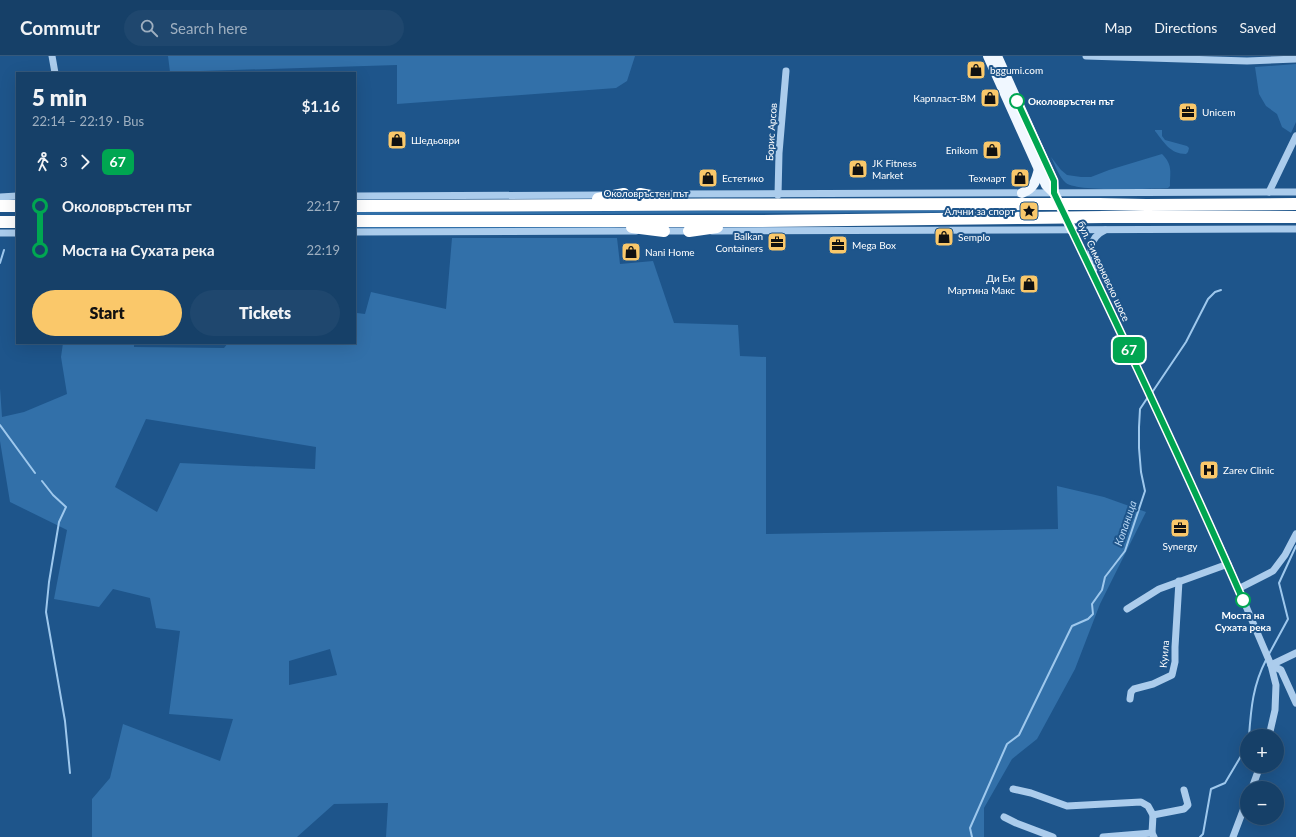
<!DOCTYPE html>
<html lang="en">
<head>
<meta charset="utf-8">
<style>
	body { margin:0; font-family:Lato,sans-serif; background:#1f476e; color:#f1f3f6; height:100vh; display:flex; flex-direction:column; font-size:15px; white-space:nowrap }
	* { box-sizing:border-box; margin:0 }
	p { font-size:13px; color:#9eafc0 }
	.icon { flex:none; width:22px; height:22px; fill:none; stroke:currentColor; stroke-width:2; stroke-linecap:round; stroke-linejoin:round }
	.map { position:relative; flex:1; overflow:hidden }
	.side { position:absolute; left:16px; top:16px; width:340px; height:272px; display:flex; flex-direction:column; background:#164068; border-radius:0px; box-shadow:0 4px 16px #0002,0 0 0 1px #35597c }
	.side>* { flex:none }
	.badge { padding:0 8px; border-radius:6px; font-size:14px; line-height:26px }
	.fabs { position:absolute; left:1240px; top:673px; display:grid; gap:8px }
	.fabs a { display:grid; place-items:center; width:44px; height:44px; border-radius:50%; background:#164068; box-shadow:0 4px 16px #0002,0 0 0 1px #35597c; font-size:20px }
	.map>.badge { position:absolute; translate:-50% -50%; box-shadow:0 0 0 2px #fff }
	.legs { display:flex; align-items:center; gap:6px; height:44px; padding:0 16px; font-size:13px }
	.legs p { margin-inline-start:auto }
	.headline { display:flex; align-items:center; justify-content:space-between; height:68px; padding:0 16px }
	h1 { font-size:22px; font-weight:800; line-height:30px }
	.action { display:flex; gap:8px; margin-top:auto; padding:8px 16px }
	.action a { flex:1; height:46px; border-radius:24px; background:#fac86a; color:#111; font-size:16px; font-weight:800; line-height:46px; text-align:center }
	.action a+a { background:#1f476e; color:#f1f3f6 }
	ul { padding:0 16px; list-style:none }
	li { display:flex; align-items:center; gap:14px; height:44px; font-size:15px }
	li i { display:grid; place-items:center; width:6px; height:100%; margin:0 5px; background:currentColor }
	li i::after { content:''; width:10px; height:10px; margin:-5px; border:3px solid; border-radius:50%; background:#164068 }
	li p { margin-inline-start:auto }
	li:first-child i { background:linear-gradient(#0000 50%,currentColor 0) }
	li:last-child i { background:linear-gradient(currentColor 50%,#0000 0) }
	header { display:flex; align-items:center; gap:24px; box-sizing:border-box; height:56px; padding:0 20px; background:#164068; border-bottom:1px solid #35597c }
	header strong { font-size:19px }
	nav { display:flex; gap:22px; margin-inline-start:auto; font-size:14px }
	.search { width:280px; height:36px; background:#1f476e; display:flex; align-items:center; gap:10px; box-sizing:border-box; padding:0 14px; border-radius:22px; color:#9eafc0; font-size:15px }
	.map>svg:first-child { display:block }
	.green { fill:#3270a9; fill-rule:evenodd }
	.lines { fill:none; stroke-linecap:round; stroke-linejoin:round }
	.stream { stroke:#9ec8ed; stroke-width:2 }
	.minor { stroke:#abccec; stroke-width:7 }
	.major { stroke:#f0f7ff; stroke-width:10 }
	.highway { stroke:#fff; stroke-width:12 }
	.highway-bridge { stroke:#fff; stroke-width:12 }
	.line-1-casing { stroke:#fff; stroke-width:9 }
	.line-1 { stroke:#00a651; stroke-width:6 }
	.stop-1-dot { fill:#fff; stroke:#00a651; stroke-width:2 }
	.labels { text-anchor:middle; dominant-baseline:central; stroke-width:4; stroke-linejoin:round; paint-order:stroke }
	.poi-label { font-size:10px; fill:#fff; stroke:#1e558b; text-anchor:start }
	.stop-label { font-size:10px; font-weight:bold; fill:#fff; stroke:#1e558b; text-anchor:start }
	.street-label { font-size:10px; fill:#fff; stroke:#1e558b }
	.water-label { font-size:11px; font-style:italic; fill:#b7d6f3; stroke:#1e558b }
</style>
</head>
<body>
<header>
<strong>Commutr</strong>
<div class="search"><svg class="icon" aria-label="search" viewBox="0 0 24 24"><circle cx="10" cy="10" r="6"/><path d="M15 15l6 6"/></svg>Search here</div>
<nav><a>Map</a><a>Directions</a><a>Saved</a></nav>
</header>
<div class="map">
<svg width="1296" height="781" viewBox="0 0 1296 781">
	<rect width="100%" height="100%" fill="#1e558b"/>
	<!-- green -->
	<g class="green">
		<path d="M168,0H635L627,25L616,32L397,48V9L170,16Z"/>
		<path d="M1296,8V66L1291,77L1282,71L1277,58L1266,50L1259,38L1255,11Z"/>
		<path d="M1155,74H1162V80L1165,84L1187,90L1189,92L1188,96L1186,98C1170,98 1164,86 1155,75Z"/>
		<path d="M1162,98C1173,109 1170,116 1170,130L1168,132C1149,133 1078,136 1066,127C1059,121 1055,109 1051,101L1061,114L1067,119L1081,121H1091L1109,114Z"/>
		<path d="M1023,154V156L355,159V156Z"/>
		<path d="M597,170L632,173L355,174V171Z"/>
		<path d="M452,182H617L620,208L653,205L674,267L738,269L740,300L766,301V478L1058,473L1057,430L1104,441L1146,456L1100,548L1075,613L1037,683L1012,703L984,752V781H386L388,747L334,748L297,781H92V743L110,722L123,668L220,705L233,663L169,658L180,575L156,572L150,542L113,533L99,551L54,543L67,474L10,446L0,385V332L2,361L24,356L67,338L61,301L63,287H134V291L224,292L228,287H355V265L357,257L365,258L371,236L446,253ZM146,363L316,391L315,413L180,407L157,456L115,431ZM330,593L337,619L289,629V605Z"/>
	</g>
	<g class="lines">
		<!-- stream -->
		<g class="stream">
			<path d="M0,207L4,194"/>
			<path d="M1151,338L1186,286L1208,243L1215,236L1221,234"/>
			<path d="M0,369L35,417"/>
			<path d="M42,425L53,439L66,451L59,466L49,526L46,556L65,665L70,717"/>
			<path d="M1269,598L1288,563L1279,527L1296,490"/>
			<path d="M1249,680C1251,652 1253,629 1266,604"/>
			<path d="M972,781L970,772L1007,688L1019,679L1072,570L1088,563L1093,558L1092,548L1102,534L1105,521L1125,495L1145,435L1141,416L1139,392V371L1140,353L1148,341"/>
			<path d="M1200,781L1203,778L1211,733L1225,727L1247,690"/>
		</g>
		<!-- minor -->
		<g class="minor">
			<path d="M52,0L55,17"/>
			<path d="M1086,0L1247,5L1296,3"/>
			<path d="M1269,136L1296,80"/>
			<path d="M620,138H644"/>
			<path d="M660,138L1296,136"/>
			<path d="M778,139L779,97L786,15"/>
			<path d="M355,140L602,139"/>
			<path d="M0,141L17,140"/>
			<path d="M1072,174L1168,377L1228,508L1271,609L1276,629L1275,654L1269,680"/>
			<path d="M660,175H692"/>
			<path d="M712,175L1296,173"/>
			<path d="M355,176L636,175"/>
			<path d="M0,177H17"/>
			<path d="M1094,213C1089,197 1088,182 1105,174"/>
			<path d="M1238,533L1273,515L1285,499L1296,478"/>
			<path d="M1127,553L1159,533L1228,508"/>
			<path d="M1271,609L1281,614L1296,647"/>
			<path d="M1271,609L1296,597"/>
			<path d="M1130,643L1131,636L1134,633L1153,628L1172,619L1175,606V591L1179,525"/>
			<path d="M1252,732L1260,710"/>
			<path d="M1013,733L1031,737L1067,750L1141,746L1148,750L1153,759L1152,777L1154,781"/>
			<path d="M1153,759L1184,753L1188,749L1184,734"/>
			<path d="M1004,761L1016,767L1053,781"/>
			<path d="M1103,781L1152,777"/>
			<path d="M1233,781L1247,744"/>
		</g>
		<!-- major -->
		<g class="major">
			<path d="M988,0L1046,129L1054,137L1072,174"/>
			<path d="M997,0L1053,125L1054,137"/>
			<path d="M1022,137C1034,132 1036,125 1039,113"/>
		</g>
		<!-- highway -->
		<g class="highway">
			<path d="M640,138L666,143"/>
			<path d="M598,143L624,138"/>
			<path d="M1099,148L1146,149L1296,148"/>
			<path d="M0,150H17"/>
			<path d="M355,150C590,148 824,149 1059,148"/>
			<path d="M1104,161H1296"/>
			<path d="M355,165H761L1027,162"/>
			<path d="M0,166H17"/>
			<path d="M632,171L664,175"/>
			<path d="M689,175L717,171"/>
		</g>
		<!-- highway-bridge -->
		<g class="highway-bridge">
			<path d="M1059,148H1099"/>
			<path d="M1027,162L1104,161"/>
		</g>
	</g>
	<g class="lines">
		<!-- line-1 casing -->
		<g class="line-1-casing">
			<path id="line-1" d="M1017,45L1054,125V137C1119,272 1183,407 1243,544"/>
		</g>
		<!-- line-1 -->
		<use href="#line-1" class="line-1"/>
	</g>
	<!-- icons -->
	<defs>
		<g id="shop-square" transform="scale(1)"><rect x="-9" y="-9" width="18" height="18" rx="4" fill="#fac86a" stroke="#1e558b"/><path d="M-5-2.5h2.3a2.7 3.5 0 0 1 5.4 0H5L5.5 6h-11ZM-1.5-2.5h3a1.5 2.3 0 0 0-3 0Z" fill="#111"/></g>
		<g id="office-square" transform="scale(1)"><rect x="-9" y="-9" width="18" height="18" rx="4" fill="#fac86a" stroke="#1e558b"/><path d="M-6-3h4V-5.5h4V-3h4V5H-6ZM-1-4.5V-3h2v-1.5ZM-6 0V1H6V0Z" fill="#111"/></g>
		<g id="sight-square" transform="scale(1)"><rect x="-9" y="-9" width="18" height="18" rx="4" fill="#fac86a" stroke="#1e558b"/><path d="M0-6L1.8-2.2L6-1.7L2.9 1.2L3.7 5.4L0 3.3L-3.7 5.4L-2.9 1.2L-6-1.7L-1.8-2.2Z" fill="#111"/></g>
		<g id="hospital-square" transform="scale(1)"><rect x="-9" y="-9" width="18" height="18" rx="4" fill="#fac86a" stroke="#1e558b"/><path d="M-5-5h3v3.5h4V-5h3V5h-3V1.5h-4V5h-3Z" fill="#111"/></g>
	</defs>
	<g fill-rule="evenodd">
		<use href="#shop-square" x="976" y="14"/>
		<use href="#shop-square" x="990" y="42"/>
		<use href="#office-square" x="1188" y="56"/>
		<use href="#shop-square" x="397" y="84"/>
		<use href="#shop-square" x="992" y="94"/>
		<use href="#shop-square" x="858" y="113"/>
		<use href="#shop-square" x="708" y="122"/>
		<use href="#shop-square" x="1020" y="122"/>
		<use href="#sight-square" x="1029" y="155"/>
		<use href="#shop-square" x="944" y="181"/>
		<use href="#office-square" x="777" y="186"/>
		<use href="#office-square" x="838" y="189"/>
		<use href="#shop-square" x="631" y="196"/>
		<use href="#shop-square" x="1029" y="228"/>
		<use href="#hospital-square" x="1209" y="414"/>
		<use href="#office-square" x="1180" y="472"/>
	</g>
	<!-- markers -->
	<g class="stop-1-dot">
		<circle cx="1017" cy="45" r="7"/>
		<circle cx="1243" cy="544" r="7"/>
	</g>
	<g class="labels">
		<!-- poi labels -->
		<g class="poi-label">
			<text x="990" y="14">bggumi.com</text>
			<text x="976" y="42" text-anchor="end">Карпласт-ВМ</text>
			<text x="1202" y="56">Unicem</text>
			<text x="411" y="84">Шедьоври</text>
			<text x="978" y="94" text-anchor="end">Enikom</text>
			<text x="872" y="107">JK Fitness<tspan x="872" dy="12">Market</tspan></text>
			<text x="722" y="122">Естетико</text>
			<text x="1006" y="122" text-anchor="end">Техмарт</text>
			<text x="1015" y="155" text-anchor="end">Алчни за спорт</text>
			<text x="763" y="180" text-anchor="end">Balkan<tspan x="763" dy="12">Containers</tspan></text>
			<text x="958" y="181">Semplo</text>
			<text x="852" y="189">Mega Box</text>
			<text x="645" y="196">Nani Home</text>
			<text x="1015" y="222" text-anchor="end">Ди Ем<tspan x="1015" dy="12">Мартина Макс</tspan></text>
			<text x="1223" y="414">Zarev Clinic</text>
			<text x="1180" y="490" text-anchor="middle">Synergy</text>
		</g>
		<!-- stop labels -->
		<g class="stop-label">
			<text x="1028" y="45">Околовръстен път</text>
			<text x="1243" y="559" text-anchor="middle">Моста на<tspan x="1243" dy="12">Сухата река</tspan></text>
		</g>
		<!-- street labels -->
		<g class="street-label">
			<text transform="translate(771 76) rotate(-86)">Борис Арсов</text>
			<text x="646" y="137">Околовръстен път</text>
			<text transform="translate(1104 215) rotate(65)">бул. Симеоновско шосе</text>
			<text transform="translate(1164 598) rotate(-85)">Куила</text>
		</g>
		<!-- water labels -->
		<g class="water-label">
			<text transform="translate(1125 467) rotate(-71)">Копаница</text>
		</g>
	</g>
</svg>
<div class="fabs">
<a>+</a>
<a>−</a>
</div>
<b class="badge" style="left:1129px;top:294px;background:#00a651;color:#fff">67</b>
<section class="side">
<div class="headline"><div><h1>5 min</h1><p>22:14 – 22:19 · Bus</p></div><b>$1.16</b></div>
<div class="legs"><svg class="icon" aria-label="walk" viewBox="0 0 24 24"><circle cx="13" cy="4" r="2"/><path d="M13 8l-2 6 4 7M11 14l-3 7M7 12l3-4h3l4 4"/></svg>3<svg class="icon" aria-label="forward" viewBox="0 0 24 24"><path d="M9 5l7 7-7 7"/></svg><b class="badge" style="background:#00a651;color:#fff">67</b></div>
<ul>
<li><i style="color:#00a651"></i><b>Околовръстен път</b><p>22:17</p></li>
<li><i style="color:#00a651"></i><b>Моста на Сухата река</b><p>22:19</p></li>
</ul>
<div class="action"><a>Start</a><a>Tickets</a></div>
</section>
</div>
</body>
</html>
